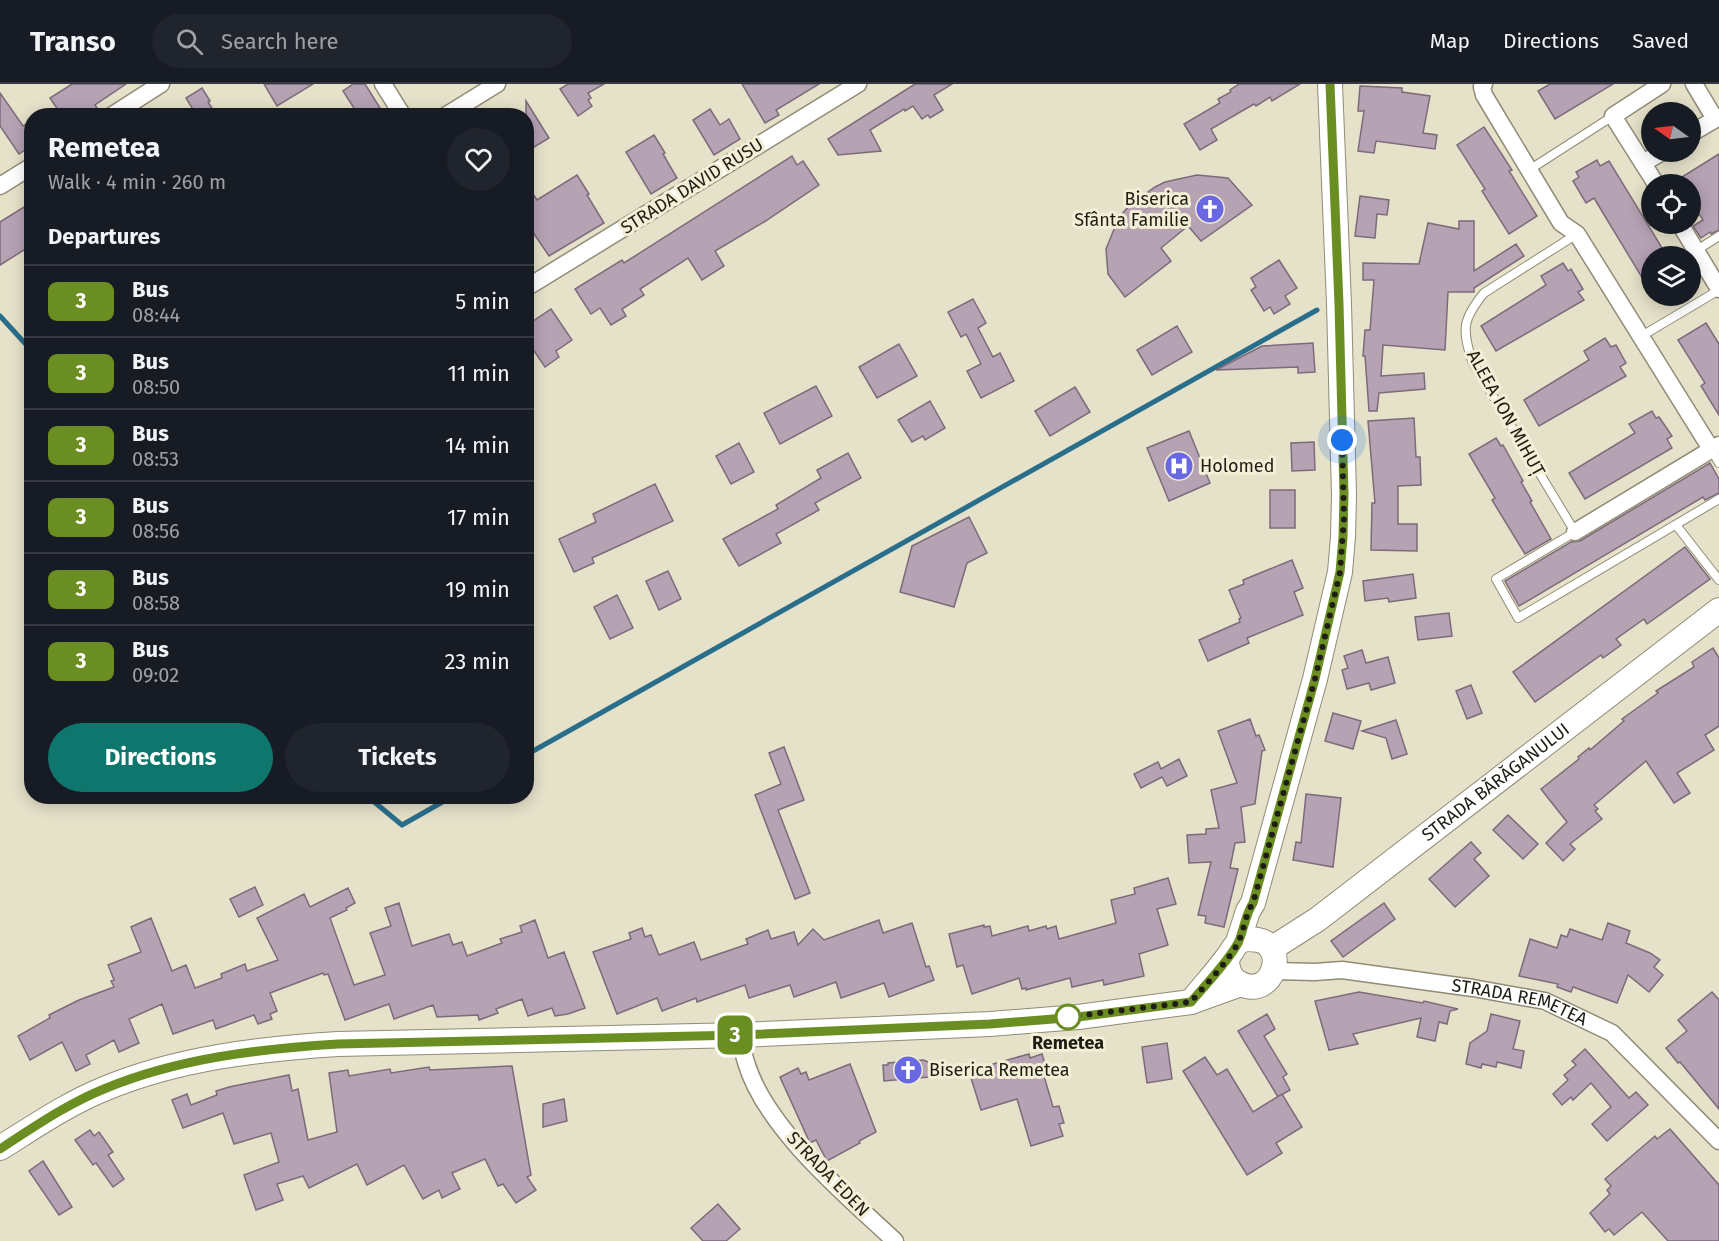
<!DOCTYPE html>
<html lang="en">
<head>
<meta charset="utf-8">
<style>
	body { margin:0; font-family:"Fira Sans",sans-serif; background:#20242c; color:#f1f3f6; height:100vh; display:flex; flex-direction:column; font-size:22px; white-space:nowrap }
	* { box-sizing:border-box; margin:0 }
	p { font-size:20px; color:#9ea1a6 }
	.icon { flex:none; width:33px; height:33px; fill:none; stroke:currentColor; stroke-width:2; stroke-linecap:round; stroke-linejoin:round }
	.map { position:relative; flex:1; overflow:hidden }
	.panel { position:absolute; left:24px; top:24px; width:510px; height:696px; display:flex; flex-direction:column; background:#171b24; border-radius:24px; box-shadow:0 3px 15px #0003 }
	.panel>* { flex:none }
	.badge { padding:0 12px; border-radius:9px; font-size:21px; line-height:39px }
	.needle { width:39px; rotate:284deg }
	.tools { position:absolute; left:1641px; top:18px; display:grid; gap:12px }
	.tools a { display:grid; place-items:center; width:60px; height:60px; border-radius:50%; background:#171b24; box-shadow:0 3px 15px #0003; font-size:30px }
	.you { position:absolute; width:30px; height:30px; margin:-15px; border:4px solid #fff; border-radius:50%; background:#1a73e8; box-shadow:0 0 0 9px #1a73e833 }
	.map>.badge { position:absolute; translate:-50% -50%; box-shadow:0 0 0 3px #fff }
	h2 { padding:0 24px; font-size:22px; line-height:54px }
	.round { display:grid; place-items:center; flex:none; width:63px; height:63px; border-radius:32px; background:#20242c }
	.head { display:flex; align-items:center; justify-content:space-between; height:102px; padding:0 24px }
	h1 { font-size:28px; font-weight:700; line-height:45px }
	.cta { display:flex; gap:12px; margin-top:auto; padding:12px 24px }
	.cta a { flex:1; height:69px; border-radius:36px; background:#0f766e; color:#fff; font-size:24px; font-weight:700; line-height:69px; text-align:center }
	.cta a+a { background:#20242c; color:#f1f3f6 }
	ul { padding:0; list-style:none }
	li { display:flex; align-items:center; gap:18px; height:72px; padding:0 24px; border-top:2px solid #363941 }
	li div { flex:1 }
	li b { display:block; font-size:22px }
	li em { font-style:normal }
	li .badge { min-width:66px; font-weight:700; text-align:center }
	header { display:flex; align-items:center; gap:36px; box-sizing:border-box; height:84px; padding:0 30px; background:#171b24; border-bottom:2px solid #363941 }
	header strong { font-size:28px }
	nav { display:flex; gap:33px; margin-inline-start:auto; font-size:21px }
	.search { width:420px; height:54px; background:#20242c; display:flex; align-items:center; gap:15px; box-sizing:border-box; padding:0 21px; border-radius:33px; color:#9ea1a6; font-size:22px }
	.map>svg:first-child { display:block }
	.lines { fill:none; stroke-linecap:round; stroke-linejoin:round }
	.stream { stroke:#296e8b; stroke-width:5 }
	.building { fill:#b5a2b3; stroke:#7c6b7b; stroke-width:1.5 }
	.lane-casing { stroke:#908c76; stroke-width:10 }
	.street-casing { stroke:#908c76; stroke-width:19 }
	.secondary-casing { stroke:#908c76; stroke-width:26 }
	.lane { stroke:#fff; stroke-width:8 }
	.street { stroke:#fff; stroke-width:16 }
	.secondary { stroke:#fff; stroke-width:24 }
	.line-casing { stroke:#fff; stroke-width:14 }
	.line { stroke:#6b8e23; stroke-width:9 }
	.walk { stroke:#1f1d14; stroke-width:6; stroke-dasharray:0 10.8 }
	.stop-dot { fill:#fff; stroke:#6b8e23; stroke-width:3 }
	.labels { text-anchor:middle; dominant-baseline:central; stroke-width:6; stroke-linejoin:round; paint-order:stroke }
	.street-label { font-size:18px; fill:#1f1d14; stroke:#f3eed6 }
	.poi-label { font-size:18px; fill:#1f1d14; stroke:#f3eed6; text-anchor:start }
	.stop-label { font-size:18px; font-weight:bold; fill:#1f1d14; stroke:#f3eed6 }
</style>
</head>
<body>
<header>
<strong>Transo</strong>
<div class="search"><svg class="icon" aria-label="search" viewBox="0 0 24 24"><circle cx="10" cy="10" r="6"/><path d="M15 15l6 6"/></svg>Search here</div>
<nav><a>Map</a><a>Directions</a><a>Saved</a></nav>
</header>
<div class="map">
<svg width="1719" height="1157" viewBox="0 0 1719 1157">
	<rect width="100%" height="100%" fill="#e6e1c9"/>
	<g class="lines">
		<!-- stream -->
		<g class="stream">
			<path d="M0,232L32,267"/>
			<path d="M526,671L1317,226"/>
			<path d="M367,712L402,741L453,712"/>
		</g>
	</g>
	<!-- building -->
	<g class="building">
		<path d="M72,0H126L95,21L97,24L86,32H62L50,14Z"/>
		<path d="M264,0H313L277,22Z"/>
		<path d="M353,0H365L385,32H359L343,7Z"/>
		<path d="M568,0H604L588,9L591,14L588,16L592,22L578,32L560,5Z"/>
		<path d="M742,0H819L776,26L779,31L765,39Z"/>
		<path d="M915,0H952L934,11L943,26L930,34L928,31L922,35L913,22L905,27L904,25L870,46L881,67L838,71L828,55Z"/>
		<path d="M1239,0H1300L1272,17L1270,13L1256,22L1254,20L1211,45L1217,56L1200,66L1184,40L1220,19L1218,15L1231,8L1230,6Z"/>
		<path d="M1550,0H1613L1555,35L1538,7Z"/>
		<path d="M1360,2L1402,4V8L1430,12L1423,49L1437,51L1435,65L1376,57L1374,69L1358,67L1364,27H1358Z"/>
		<path d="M202,4L210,17L208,18L217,32H197L186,14Z"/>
		<path d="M0,9L23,42L32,36V61L19,70L0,42Z"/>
		<path d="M526,17L549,54L526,68Z"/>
		<path d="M710,25L720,41L729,35L740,55L714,71L693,36Z"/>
		<path d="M1484,43L1512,86L1509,87L1537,132L1509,150L1482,107L1485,105L1457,61Z"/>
		<path d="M654,51L665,69L663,70L677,94L651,110L626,68Z"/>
		<path d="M1719,70V146L1711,150L1710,148L1701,154L1693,142L1703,136L1690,116V100H1687L1682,93Z"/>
		<path d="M792,72L797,81L803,77L819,101L764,138L715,167L724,182L702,196L688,174L640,205L644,211L622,225L626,232L611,241L600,224L591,230L575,205L622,176L624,179Z"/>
		<path d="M1597,76L1600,82L1609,77L1667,172H1652V210L1597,119L1594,114L1586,119L1573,97L1579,93L1576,88Z"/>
		<path d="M577,91L589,110L587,111L604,139L549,172L526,138V99L537,116Z"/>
		<path d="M1197,91L1228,94L1252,121L1201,157L1188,142L1161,164L1171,177L1125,213L1108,190L1106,165L1119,133L1130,121L1155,103L1165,98Z"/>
		<path d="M1360,112L1389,116L1387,131L1377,130L1375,154L1355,152Z"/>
		<path d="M32,118V161L0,181V138Z"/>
		<path d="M1459,137H1474V187L1516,160L1524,172L1474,204V208H1448L1445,266L1383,261L1381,292L1424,289L1425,305L1379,309L1377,327H1369L1365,272H1363L1365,246H1370L1374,196H1363V179L1419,180L1428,139L1459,145Z"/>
		<path d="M1279,176L1297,204L1285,212L1290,220L1274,230L1270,223L1264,227L1251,206L1256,203L1251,194Z"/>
		<path d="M1563,179L1568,187L1571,185L1583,205L1578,208L1584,216L1496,267L1481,242L1546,201L1541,192Z"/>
		<path d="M973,215L986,239L978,244L993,273L1000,269L1014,297L981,314L967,287L981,280L966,250L961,253L948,228Z"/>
		<path d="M551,225L572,256L556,267L559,273L545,283L526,255V242Z"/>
		<path d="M1706,239L1719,260V331L1701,302L1705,299L1678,256Z"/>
		<path d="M1177,242L1192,268L1152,291L1137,266Z"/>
		<path d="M1605,254L1611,263L1616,261L1626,279L1620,283L1626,292L1539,342L1524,316L1589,276L1584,267Z"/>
		<path d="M1313,259L1315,288L1298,289V283L1216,286L1262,262Z"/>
		<path d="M899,260L917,292L877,314L859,283Z"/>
		<path d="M816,302L832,332L780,360L764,329Z"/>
		<path d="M1075,303L1090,328L1050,352L1035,327Z"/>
		<path d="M930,317L945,344L925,356L923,352L912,358L898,336Z"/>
		<path d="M1652,327L1656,334L1659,333L1672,352L1667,355L1672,364L1585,415L1569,389L1635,349L1629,340Z"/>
		<path d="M1414,334L1416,373H1420L1421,401L1398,402V440H1417V467L1371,466L1372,419H1375L1368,337Z"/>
		<path d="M1189,347L1210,399L1169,417L1147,364Z"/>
		<path d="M1496,354L1501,362L1503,361L1523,397L1521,398L1532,417L1530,418L1551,455L1525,470L1492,416L1495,414L1469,370Z"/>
		<path d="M1314,358L1315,386L1292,387L1291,359Z"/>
		<path d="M739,359L754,388L731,400L716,372Z"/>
		<path d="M848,369L861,394L815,419L819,426L776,450L781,459L739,482L723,455L778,425L776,421L821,394L817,386Z"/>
		<path d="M1710,379L1719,395V409L1705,416L1703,413L1519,522L1505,497L1571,458L1580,457Z"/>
		<path d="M655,400L673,437L592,474L594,479L574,488L559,455L596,438L593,430Z"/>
		<rect x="1270" y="406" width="25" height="38"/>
		<path d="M969,433L987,469L967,479L954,523L900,508L912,462Z"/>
		<path d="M1685,463L1710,495L1647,540L1644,535L1616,555L1621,561L1603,574L1601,571L1535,618L1513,588Z"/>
		<path d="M1292,476L1303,504L1294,508L1303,531L1247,554L1249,559L1208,577L1199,556L1240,538L1239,535L1241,534L1229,506L1244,500L1243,496Z"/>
		<path d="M668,487L681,515L659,526L646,497Z"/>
		<path d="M1413,490L1416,514L1389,518L1388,514L1365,517L1363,497Z"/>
		<path d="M617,511L633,544L610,555L594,523Z"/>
		<path d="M1449,529L1452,552L1418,556L1415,533Z"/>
		<path d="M1713,564L1719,574V642L1705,651L1714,666L1677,689L1690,709L1674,719L1646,677L1594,721L1598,725L1595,727L1602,735L1570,760L1575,765L1563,777L1546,759L1567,738L1541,705L1579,675L1578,673L1589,664L1590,666L1624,637L1622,635L1658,609L1656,607L1694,583L1692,578Z"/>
		<path d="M1362,566L1366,579L1388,573L1395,599L1371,606L1369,599L1347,605L1342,586L1348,584L1344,572Z"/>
		<path d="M1471,601L1482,629L1467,635L1456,607Z"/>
		<path d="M1333,629L1361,637L1353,665L1325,657Z"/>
		<path d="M1250,635L1256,652L1259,651L1265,666L1262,667L1255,720L1241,723L1245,758L1235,759L1230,784L1238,785L1224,843L1205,839L1206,832L1198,831L1211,778L1189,779L1187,751L1206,750V745L1219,744L1211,706L1237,699L1218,647Z"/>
		<path d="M1396,636L1407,670L1392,675L1386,654L1362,647Z"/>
		<path d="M784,663L804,716L778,726L810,809L795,815L755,711L781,700L769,669Z"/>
		<path d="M1179,675L1187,692L1167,702L1162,693L1141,704L1134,690L1158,678L1161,685Z"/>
		<path d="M1306,710L1341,714L1333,783L1293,776L1296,758L1301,759Z"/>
		<path d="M1508,731L1538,760L1523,775L1493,746Z"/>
		<path d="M1471,758L1481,769L1474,775L1489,792L1455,823L1429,795Z"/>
		<path d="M1168,794L1176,820L1157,825L1168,861L1139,870L1144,892L1104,901L1103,896L1072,903L1070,894L1026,906V904L1022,905L1019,894L972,910L963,881L957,883L949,850L984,841V843L990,842L992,852L1028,842L1029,847L1046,842L1047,845L1056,842L1059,855L1116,839L1111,816L1135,810L1134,804Z"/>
		<path d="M255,803L263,821L239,833L230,815Z"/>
		<path d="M348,804L355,819L346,824L347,826L330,834L354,901L385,891L370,849L391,842L385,824L399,819L412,862L449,850L453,861L462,858L467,872L502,859L500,855L522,848L520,842L535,836L548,874L564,868L585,924L568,930L555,932L552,924L528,932L522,915L496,925L498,929L479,936L478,931L437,933L433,921L394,935L389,920L345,936L328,890L324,891L323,889L270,909L277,927L270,930L272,935L258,940L254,931L216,945L213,936L173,950L162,920L129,935L139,959L119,968L114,956L86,971L90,980L76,987L62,958L30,976L18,952L50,934L49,931L79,916L114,903L111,897L114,896L108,881L141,868L131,843L151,834L172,887L186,881L195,904L222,894L221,890L245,880L247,887L278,876L257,834L304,810L310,823Z"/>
		<path d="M1384,819L1395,835L1343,873L1331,857Z"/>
		<path d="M879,836L883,849L912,839L926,883L929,882L934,896L889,913L884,899L841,914L836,898L794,913L790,901L749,914L745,901L697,918L696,914L662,927L657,914L617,930L593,868L631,855L629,849L642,844L645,853L651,851L659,871L694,858L701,876L748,860L746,855L768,846L771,855L794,848L798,861L813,845L824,856Z"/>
		<path d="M1608,839L1630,847L1626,859L1650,869L1660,876L1654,883L1663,891L1649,908L1628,891L1617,919L1573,903L1571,908L1557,903L1558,900L1519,892L1530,855L1557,864L1561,851L1567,853L1570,845L1602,856Z"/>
		<path d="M1359,908L1423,919L1424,917L1458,925L1450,927L1447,940L1439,938L1435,957L1417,953L1421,934L1353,950L1358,960L1329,966L1315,917Z"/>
		<path d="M1712,908L1719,916V1025L1680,978L1678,979L1666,964L1687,947L1678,936Z"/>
		<path d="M1267,930L1275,945L1264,952L1287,990L1283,993L1290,1006L1278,1013L1238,947Z"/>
		<path d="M1491,930L1520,937L1513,965L1524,967L1521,984L1497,978L1496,983L1482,980L1481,984L1466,980L1470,959L1487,947Z"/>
		<path d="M1167,959L1172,995L1147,999L1142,963Z"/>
		<path d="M1585,965L1629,1014L1636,1008L1648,1021L1607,1057L1592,1040L1611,1023L1591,999L1573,1016L1571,1013L1562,1021L1553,1010L1568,996L1564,991L1576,981L1572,977Z"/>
		<path d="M1029,970L1030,974L1042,970L1048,990L1044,992L1053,1023L1059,1022L1064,1039L1059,1040L1063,1052L1031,1062L1017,1015L981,1026L971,994L994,984L993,980Z"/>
		<path d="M1205,973L1217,991L1227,985L1253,1028L1282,1010L1302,1043L1276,1059L1282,1069L1247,1091L1183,987Z"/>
		<path d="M923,976L926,977L932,981L933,988L929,993L884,997L883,981H888V979Z"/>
		<path d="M850,980L876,1048L859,1057L860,1059L827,1077L816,1056L810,1059L780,993L798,984L801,990L806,988L809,996Z"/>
		<path d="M512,982L531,1091L527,1093L536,1106L516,1119L503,1100L498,1102L485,1075L452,1089L460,1105L442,1114L439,1106L423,1115L404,1081L367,1101L357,1080L309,1104L303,1092L277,1100L283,1116L256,1126L244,1091L279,1078L271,1049L234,1060L223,1029L183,1044L172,1016L187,1010L191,1021L217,1011L216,1007L229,1003L289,991L292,1007L298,1005L308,1056L337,1048L329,989L348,986L349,992L390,985L391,989L429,983L430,986Z"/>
		<path d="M564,1015L567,1037L543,1043V1020Z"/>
		<path d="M1670,1045L1719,1101V1157H1668L1642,1128L1614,1151L1609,1145L1605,1148L1590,1129L1610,1110L1607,1106L1611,1102L1605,1095L1655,1052L1657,1055Z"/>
		<path d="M90,1046L94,1052L99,1048L113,1068L108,1071L124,1095L113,1103L96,1079L93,1081L75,1056Z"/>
		<path d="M43,1077L72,1123L59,1131L29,1087Z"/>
		<path d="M718,1120L740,1145L726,1157H703L691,1144Z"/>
	</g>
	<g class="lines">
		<!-- lane casing -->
		<g class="lane-casing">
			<g id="lane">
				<path d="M1529,86L1613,32"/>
				<path d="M1577,150L1484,209C1462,236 1462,245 1472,277L1575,448L1496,495L1518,534L1719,415"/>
				<path d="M1697,166L1719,152"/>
				<path d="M1640,253L1719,206"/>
				<path d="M1711,365L1719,379"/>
				<path d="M1676,441L1719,496"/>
			</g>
		</g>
		<!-- street casing -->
		<g class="street-casing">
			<g id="street">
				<path d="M383,0L403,32"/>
				<path d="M1484,0L1482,3L1484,11L1561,139L1577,150L1711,365"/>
				<path d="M1694,0L1715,35"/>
				<path d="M111,32L161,0"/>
				<path d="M445,32L497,0"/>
				<path d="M1690,50L1719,33"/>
				<path d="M1643,79L1662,68"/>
				<path d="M1656,100L1613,32L1662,0"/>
				<path d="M0,102L32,82"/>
				<path d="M1680,140L1719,205"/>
				<path d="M526,204L858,0"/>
				<path d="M1575,448L1719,361"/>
				<path id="s1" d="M1273,887L1315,888L1342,886L1473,904L1545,917L1612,949L1719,1057"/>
				<path d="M741,951C742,960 743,970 746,978C765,1044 846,1111 895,1157"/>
			</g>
		</g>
		<!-- secondary casing -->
		<g class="secondary-casing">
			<g id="secondary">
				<path d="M1238,858L1248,827L1253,819L1315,595L1340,488L1343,453L1344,411L1339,220L1330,0"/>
				<path id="s2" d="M1271,865L1318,835L1719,526"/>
				<path d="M1191,918C1202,904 1215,890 1226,875C1231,870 1234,861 1240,857C1246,854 1252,855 1258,856C1289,862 1273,915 1241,900C1230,896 1227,885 1227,874"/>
				<path d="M0,1064C34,1043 67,1020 104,1005C178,974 259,965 338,960L741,951L990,940L1078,933L1191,918L1241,900"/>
			</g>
		</g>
		<!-- lane -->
		<use href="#lane" class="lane"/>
		<!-- street -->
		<use href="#street" class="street"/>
		<!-- secondary -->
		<use href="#secondary" class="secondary"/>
	</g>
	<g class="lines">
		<!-- line casing -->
		<g class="line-casing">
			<path id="line" d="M0,1065C34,1043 67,1020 104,1005C178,974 259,965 338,960L741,951L990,940L1078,933L1191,918C1206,900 1227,879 1238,859C1244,846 1245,831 1253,819L1315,595L1340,488L1343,453L1344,411L1339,220L1330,0"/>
		</g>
		<!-- line -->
		<use href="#line" class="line"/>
		<!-- walk -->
		<path class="walk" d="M1068,933L1191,918C1206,900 1227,879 1238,859C1244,846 1245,831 1253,819L1315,595L1340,488L1344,434L1342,356"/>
	</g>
	<!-- icons -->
	<defs>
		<g id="church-disc" transform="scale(1.5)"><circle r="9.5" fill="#6968e2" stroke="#f3eed6"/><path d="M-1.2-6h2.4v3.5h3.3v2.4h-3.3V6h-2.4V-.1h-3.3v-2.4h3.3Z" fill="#fff"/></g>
		<g id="hospital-disc" transform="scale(1.5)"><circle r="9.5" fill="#6968e2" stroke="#f3eed6"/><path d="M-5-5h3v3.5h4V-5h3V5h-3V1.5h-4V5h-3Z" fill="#fff"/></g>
	</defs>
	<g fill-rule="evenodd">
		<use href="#church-disc" x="1210" y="125"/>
		<use href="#hospital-disc" x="1179" y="382"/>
		<use href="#church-disc" x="908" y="986"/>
	</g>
	<!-- markers -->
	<circle class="stop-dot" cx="1068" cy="933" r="12"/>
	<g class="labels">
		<!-- street labels -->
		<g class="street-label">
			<text transform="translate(692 102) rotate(-32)">STRADA DAVID RUSU</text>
			<text transform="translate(1506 329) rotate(61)">ALEEA ION MIHUȚ</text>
			<text stroke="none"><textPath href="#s2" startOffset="280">STRADA BĂRĂGANULUI</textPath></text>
			<text stroke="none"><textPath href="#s1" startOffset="250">STRADA REMETEA</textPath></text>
			<text transform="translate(828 1090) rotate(46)">STRADA EDEN</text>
		</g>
		<!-- poi labels -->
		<g class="poi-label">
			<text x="1189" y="115" text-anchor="end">Biserica<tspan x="1189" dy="21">Sfânta Familie</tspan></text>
			<text x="1200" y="382">Holomed</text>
			<text x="929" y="986">Biserica Remetea</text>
		</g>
		<!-- stop labels -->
		<g class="stop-label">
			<text x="1068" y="959">Remetea</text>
		</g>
	</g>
</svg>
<div class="tools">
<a><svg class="needle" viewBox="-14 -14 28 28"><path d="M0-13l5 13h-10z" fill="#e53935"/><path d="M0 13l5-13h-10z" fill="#9ea1a6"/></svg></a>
<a><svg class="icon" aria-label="locate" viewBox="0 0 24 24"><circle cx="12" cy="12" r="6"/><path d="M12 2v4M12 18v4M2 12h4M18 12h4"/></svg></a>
<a><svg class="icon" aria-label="layers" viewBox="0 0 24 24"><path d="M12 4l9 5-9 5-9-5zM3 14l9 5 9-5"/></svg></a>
</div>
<div class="you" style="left:1342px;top:356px"></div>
<b class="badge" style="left:735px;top:951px;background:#6b8e23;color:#fff">3</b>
<section class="panel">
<div class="head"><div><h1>Remetea</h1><p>Walk · 4 min · 260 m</p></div><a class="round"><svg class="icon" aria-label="heart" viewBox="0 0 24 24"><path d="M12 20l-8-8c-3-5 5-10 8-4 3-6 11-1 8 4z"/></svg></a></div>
<h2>Departures</h2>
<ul>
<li><span class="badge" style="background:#6b8e23;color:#fff">3</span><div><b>Bus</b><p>08:44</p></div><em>5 min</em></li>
<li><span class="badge" style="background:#6b8e23;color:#fff">3</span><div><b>Bus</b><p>08:50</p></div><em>11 min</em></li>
<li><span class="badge" style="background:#6b8e23;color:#fff">3</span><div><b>Bus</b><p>08:53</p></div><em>14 min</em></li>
<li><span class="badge" style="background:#6b8e23;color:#fff">3</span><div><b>Bus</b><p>08:56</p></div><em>17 min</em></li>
<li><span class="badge" style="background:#6b8e23;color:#fff">3</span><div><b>Bus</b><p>08:58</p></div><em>19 min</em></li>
<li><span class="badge" style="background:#6b8e23;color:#fff">3</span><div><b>Bus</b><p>09:02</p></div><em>23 min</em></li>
</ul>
<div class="cta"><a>Directions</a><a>Tickets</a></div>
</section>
</div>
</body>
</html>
